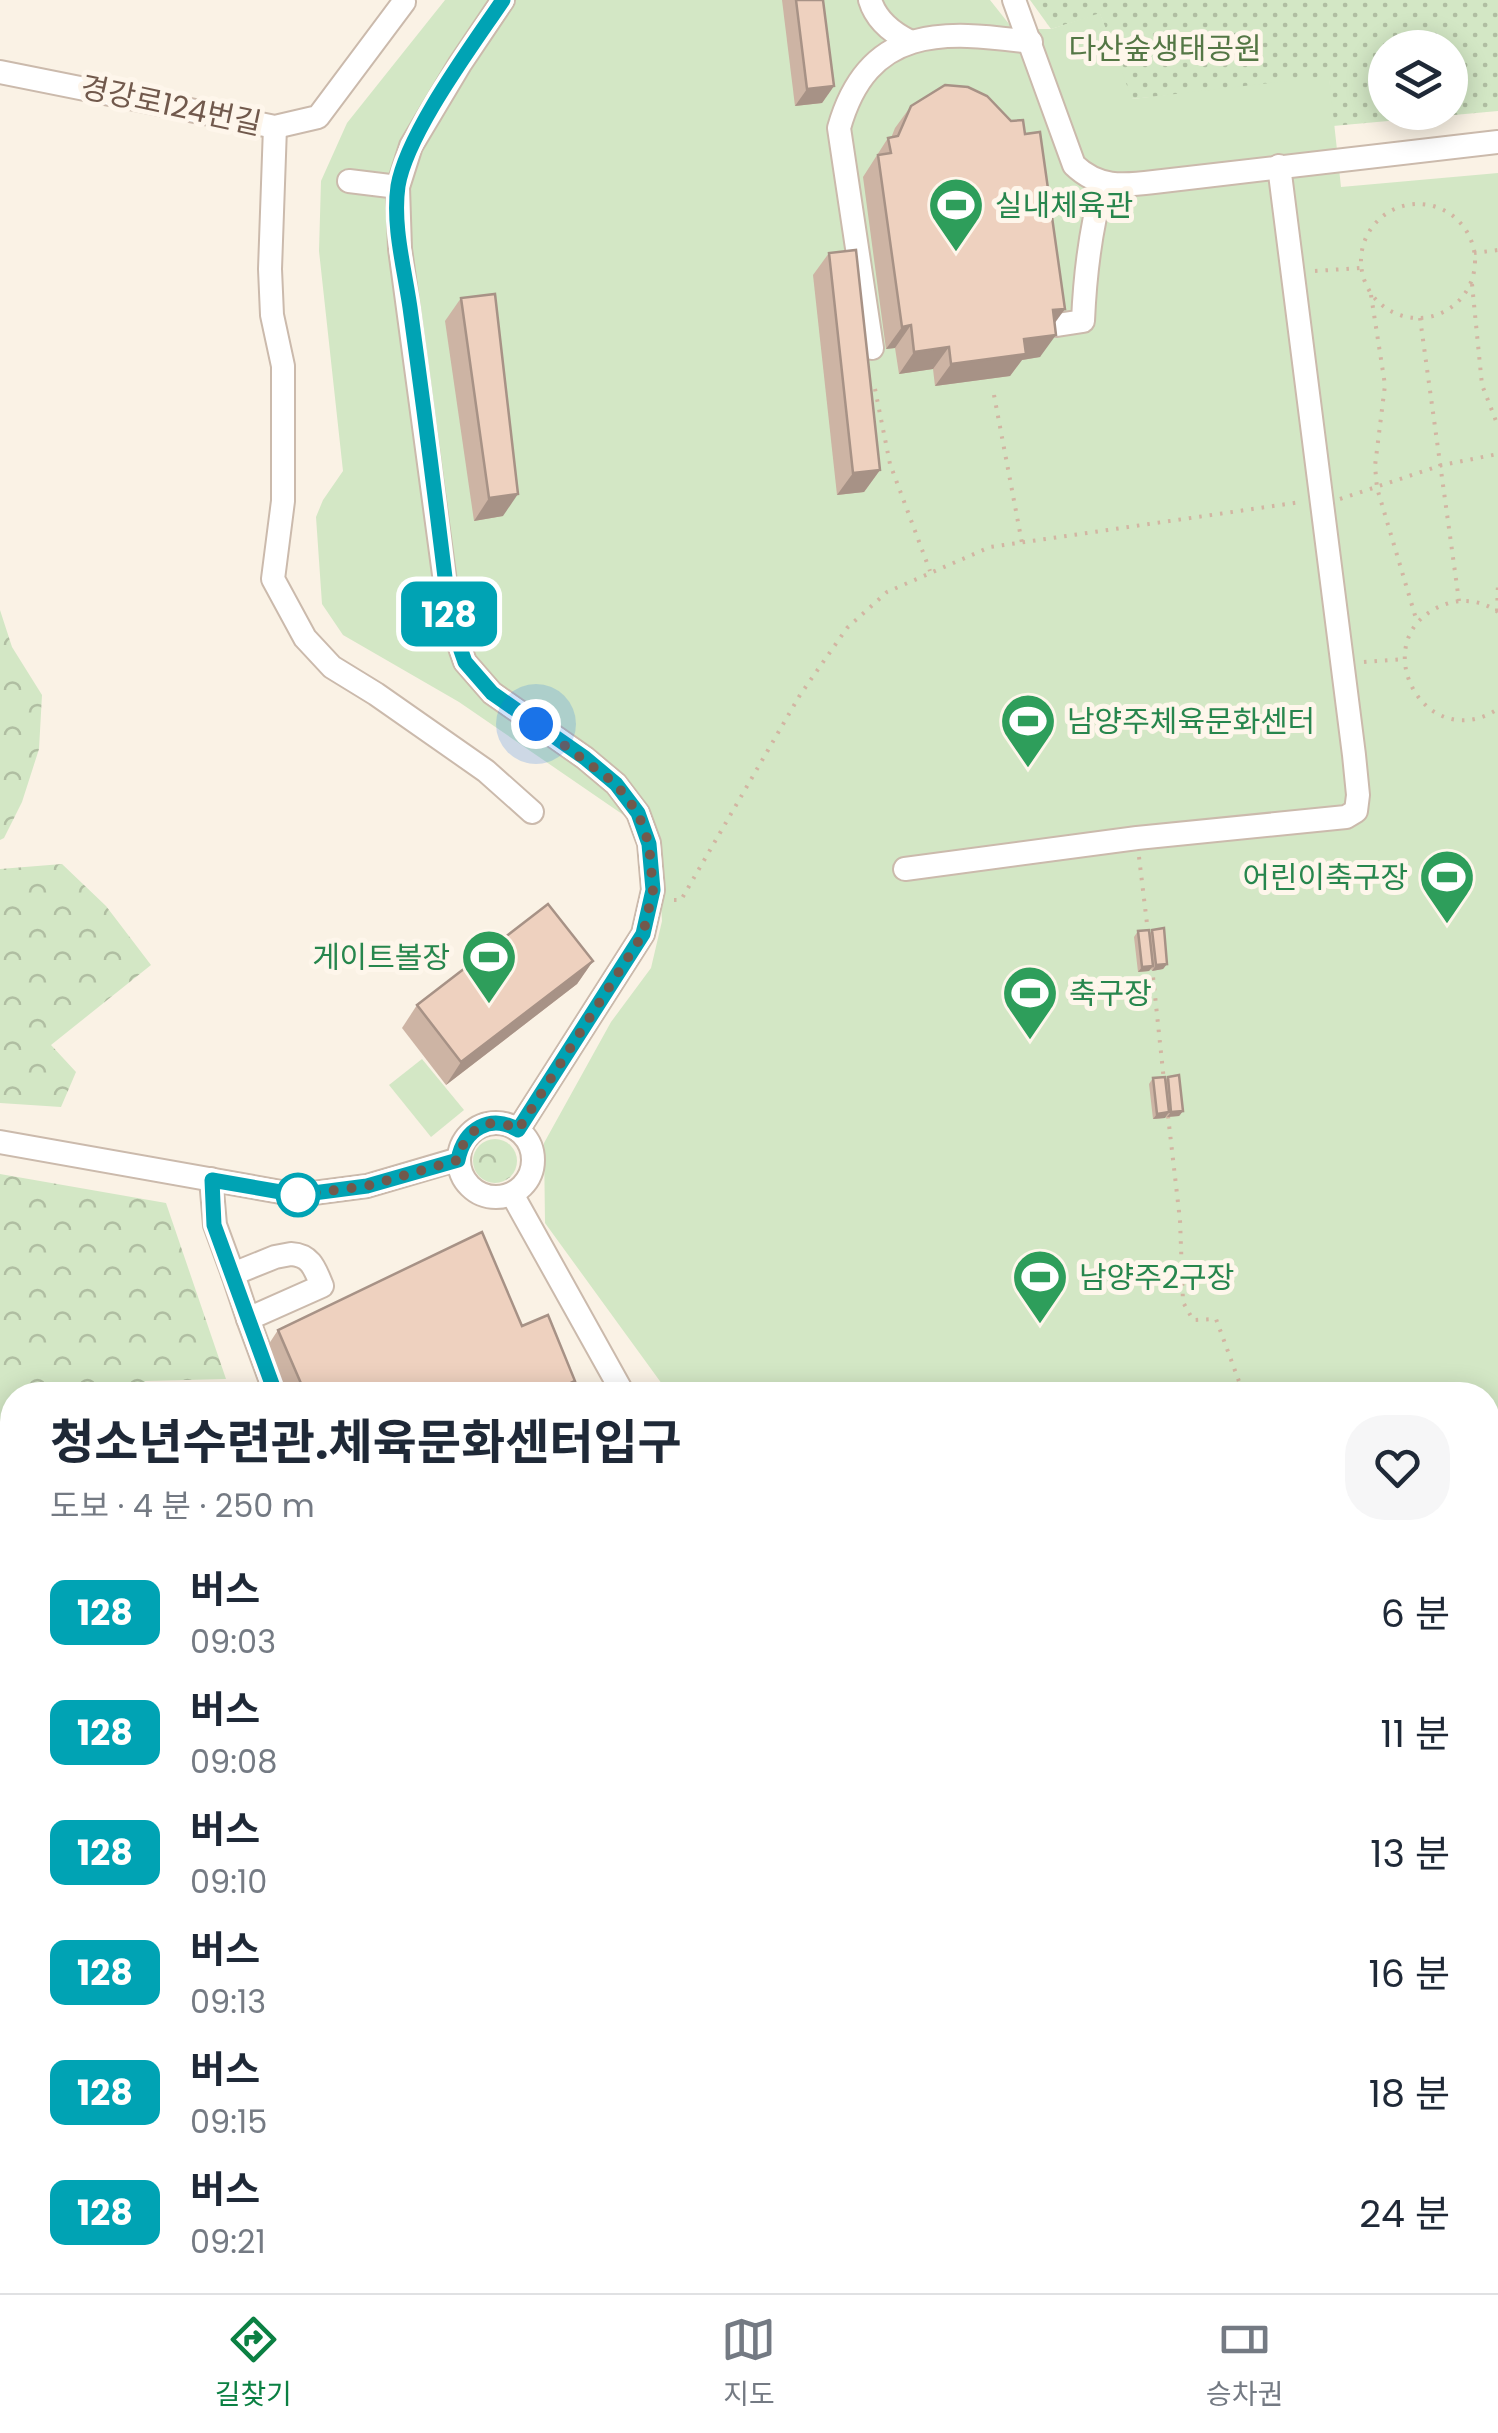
<!DOCTYPE html>
<html lang="ko">
<head>
<meta charset="utf-8">
<style>
	body { margin:0; font-family:Poppins,"Noto Sans KR",sans-serif; background:#f6f6f7; color:#1f2937; height:100vh; display:flex; flex-direction:column; font-size:38px; white-space:nowrap }
	* { box-sizing:border-box; margin:0 }
	p { font-size:32px; color:#747a83 }
	.icon { flex:none; width:55px; height:55px; fill:none; stroke:currentColor; stroke-width:2; stroke-linecap:round; stroke-linejoin:round }
	.map { position:relative; flex:1; overflow:hidden }
	.side { position:absolute; left:0px; top:1382px; width:1500px; height:912px; display:flex; flex-direction:column; background:#fff; border-radius:40px 40px 0 0; box-shadow:0 5px 25px #0003 }
	.side>* { flex:none }
	.badge { padding:0 20px; border-radius:15px; font-size:35px; line-height:65px }
	.buttons { position:absolute; left:1368px; top:30px; display:grid; gap:20px }
	.buttons a { display:grid; place-items:center; width:100px; height:100px; border-radius:50%; background:#fff; box-shadow:0 5px 25px #0003; font-size:50px }
	.you { position:absolute; width:50px; height:50px; margin:-25px; border:8px solid #fff; border-radius:50%; background:#1a73e8; box-shadow:0 0 0 15px #1a73e833 }
	.map>.badge { position:absolute; translate:-50% -50%; box-shadow:0 0 0 5px #fff }
	.round { display:grid; place-items:center; flex:none; width:105px; height:105px; border-radius:40px; background:#f6f6f7 }
	.headline { display:flex; align-items:center; justify-content:space-between; height:170px; padding:0 50px }
	h1 { font-size:48px; font-weight:700; line-height:75px }
	ul { padding:0; list-style:none }
	li { display:flex; align-items:center; gap:30px; height:120px; padding:0 50px }
	li div { flex:1 }
	li b { display:block; font-size:38px }
	li em { font-style:normal }
	li .badge { min-width:110px; font-weight:700; text-align:center }
	.tab-bar { display:flex; justify-content:space-around; align-items:center; height:140px; border-top:2px solid #e0e1e3; background:#fff; font-size:28px; color:#747a83 }
	.tab-bar a { display:grid; justify-items:center; gap:5px }
	.tab-bar .active { color:#0b8043 }
	.map>svg:first-child { display:block }
	.forest { fill:url(#forest-crowns) }
	.park { fill:url(#park-dots); fill-rule:evenodd }
	.pitch { fill:#d3e7c5 }
	.lines { fill:none; stroke-linecap:round; stroke-linejoin:round }
	.minor-casing { stroke:#cbbaac; stroke-width:26 }
	.path { stroke:#d2b5a2; stroke-width:4; stroke-dasharray:2.5 8; stroke-linecap:butt }
	.minor { stroke:#fff; stroke-width:22 }
	.wall { fill:#cdb4a4 }
	.shaded-wall { fill:#a79286 }
	.building { fill:#eed1bf; stroke:#a79286; stroke-width:2.5 }
	.line-casing { stroke:#fff; stroke-width:22 }
	.line { stroke:#00a3b4; stroke-width:15 }
	.walk { stroke:#71594c; stroke-width:10; stroke-dasharray:0 18 }
	.stop-dot { fill:#fff; stroke:#00a3b4; stroke-width:5 }
	.labels { text-anchor:middle; dominant-baseline:central; stroke-width:10; stroke-linejoin:round; paint-order:stroke }
	.park-label { font-size:30px; fill:#547745; stroke:#fef6eb }
	.street-label { font-size:30px; fill:#71594c; stroke:#fef6eb }
	.leisure-label { font-size:30px; fill:#27864d; stroke:#fef6eb; text-anchor:start }
</style>
</head>
<body>
<div class="map">
<svg width="1498" height="2293" viewBox="0 0 1498 2293">
	<defs>
		<pattern id="forest-crowns" width="20" height="18" patternUnits="userSpaceOnUse" patternTransform="scale(2.5)"><rect width="20" height="18" fill="#d3e7c5"/><path d="M2 6a3 3 0 1 1 6 0M12 15a3 3 0 1 1 6 0" fill="none" stroke="#b0bea2"/></pattern>
		<pattern id="park-dots" width="8" height="8" patternUnits="userSpaceOnUse" patternTransform="scale(2.5)"><rect width="8" height="8" fill="#d3e7c5"/><path d="M2 2h.1M6 6h.1" fill="none" stroke="#b0bea2" stroke-width="1.8" stroke-linecap="round"/></pattern>
	</defs>
	<rect width="100%" height="100%" fill="#faf2e5"/>
	<!-- forest -->
	<g class="forest">
		<path d="M0,610L12,647L42,695L39,749L22,802L4,838L0,840Z"/>
		<path d="M62,864L106,906L151,965L51,1045L76,1072L61,1107L0,1103V869Z"/>
		<circle cx="495" cy="1161" r="22"/>
		<path d="M0,1174L166,1203L226,1379L145,1381L141,1395H12V1765L0,1772Z"/>
		<path d="M1488,1758L1498,1765V2293H253L254,2282H1488Z"/>
		<path d="M12,1989V2159L0,2152V1999Z"/>
	</g>
	<!-- park -->
	<path class="park" d="M1030,0H1498V111L1333,126L1329,80L1131,99L1100,14L1051,29ZM1385,48H1450V112H1385Z"/>
	<!-- pitch -->
	<g class="pitch">
		<path d="M445,0H990L1013,29H1051L1100,13L1132,99L1329,76L1341,187L1498,173V1485L1488,1488V1395H670L545,1223L544,1143L611,1022L651,968L662,921L657,838L459,702L343,635L322,604L316,517L323,500L343,471L319,251L321,181L347,123Z"/>
		<path d="M422,1059L464,1110L431,1137L389,1085Z"/>
	</g>
	<g class="lines">
		<!-- minor casing -->
		<g class="minor-casing">
			<g id="minor">
				<path d="M503,0L460,64L411,146L398,187L400,249L450,619L465,662L492,693L585,758L616,784L638,813L649,843L653,890L643,934L518,1130"/>
				<path d="M870,0C876,20 891,32 909,41"/>
				<path d="M1014,0L1074,165C1098,188 1122,186 1154,182L1498,142"/>
				<path d="M0,72L275,127L318,117L404,2"/>
				<path d="M275,127L270,269L272,315L283,366V501L273,579L305,638L332,667L376,694L486,771L532,812"/>
				<path d="M349,181L398,187"/>
				<path d="M1057,325L1083,321C1085,274 1090,230 1103,184"/>
				<path d="M872,348L839,128C868,25 942,30 1031,42"/>
				<path d="M905,869L1137,838L1346,817L1356,811L1358,795L1354,755L1279,166"/>
				<circle cx="496" cy="1160" r="37"/>
				<path d="M0,1142L298,1195L367,1186L459,1159"/>
				<path d="M211,1179L215,1225L233,1274"/>
				<path d="M512,1194L624,1395"/>
				<path d="M291,1254C311,1255 315,1269 322,1286L248,1319L233,1274L275,1257Z"/>
				<path d="M248,1319L276,1395"/>
				<path d="M1488,1535L1498,1532"/>
				<path d="M0,1973L12,1967"/>
			</g>
		</g>
		<!-- path -->
		<g class="path">
			<circle cx="1418" cy="261" r="57"/>
			<path d="M1474,253L1498,250"/>
			<path d="M1315,271L1360,268"/>
			<path d="M1472,284L1482,385L1498,426"/>
			<path d="M1371,295L1385,385L1375,466L1377,488L1417,622"/>
			<path d="M1420,318L1459,601"/>
			<path d="M875,389L890,464L930,571"/>
			<path d="M994,395L1022,543"/>
			<path d="M1340,499L1442,465L1498,454"/>
			<path d="M1497,611L1498,582"/>
			<path d="M1498,612C1483,601 1463,598 1446,604C1361,634 1422,758 1498,709"/>
			<path d="M1364,662L1404,659"/>
			<path d="M1139,857L1148,932"/>
			<path d="M674,900H681L800,695L847,628L887,592L990,547L1301,502"/>
			<path d="M1152,967L1164,1081"/>
			<path d="M1168,1116L1180,1220L1183,1302L1193,1320L1216,1319L1244,1395"/>
		</g>
		<!-- minor -->
		<use href="#minor" class="minor"/>
	</g>
	<!-- wall -->
	<g class="wall">
		<path d="M782,0H823L834,86L822,103L795,106Z"/>
		<path d="M911,106L1054,324L1040,357L1022,360L1010,376L935,386L933,369L899,374L895,348L886,349L863,177L888,138H891L895,128Z"/>
		<path d="M829,253L880,470L864,492L837,495L813,275Z"/>
		<path d="M461,298L503,516L474,521L445,321Z"/>
		<path d="M1152,930L1167,964L1163,969L1152,971L1151,968L1149,971L1138,972L1134,937L1138,931L1150,933Z"/>
		<path d="M593,961L577,984L446,1085L402,1028L417,1005Z"/>
		<path d="M1168,1077L1183,1111L1179,1116L1167,1117V1115L1165,1118L1153,1119L1149,1084L1153,1078L1165,1080Z"/>
		<path d="M522,1326L575,1381L570,1389L580,1395H280L263,1353L278,1330Z"/>
	</g>
	<!-- shaded-wall -->
	<g class="shaded-wall">
		<path d="M834,86L822,103L795,106L807,89Z"/>
		<path d="M1065,309L1049,331L1053,310Z"/>
		<path d="M911,325L895,348L886,349L902,327Z"/>
		<path d="M1056,335L1040,357L1022,360L1010,376L935,386L951,364L1024,339Z"/>
		<path d="M949,347L933,369L899,374L914,352Z"/>
		<path d="M880,470L864,492L837,495L853,473Z"/>
		<path d="M518,494L503,516L474,521L489,498Z"/>
		<path d="M593,961L577,984L446,1085L461,1062Z"/>
		<path d="M1167,964L1163,969L1152,971L1156,965Z"/>
		<path d="M1153,966L1149,971L1138,972L1142,967Z"/>
		<path d="M1183,1111L1179,1116L1167,1117L1171,1112Z"/>
		<path d="M1169,1112L1165,1118L1153,1119L1157,1114Z"/>
	</g>
	<!-- building -->
	<g class="building">
		<path d="M796,0H823L834,86L807,89Z"/>
		<path d="M945,85L968,87L987,96L1011,121L1023,120L1025,134L1040,132L1065,309L1053,310L1056,335L1024,339L1026,354L951,364L949,347L914,352L911,325L902,327L878,155L891,153L888,138L898,136L911,106Z"/>
		<path d="M856,250L880,470L853,473L829,253Z"/>
		<path d="M495,294L518,494L489,498L461,298Z"/>
		<path d="M548,904L593,961L461,1062L417,1005Z"/>
		<path d="M1164,928L1167,964L1156,965L1152,930Z"/>
		<path d="M1149,930L1153,966L1142,967L1138,931Z"/>
		<path d="M1179,1075L1183,1111L1171,1112L1168,1077Z"/>
		<path d="M1165,1077L1169,1112L1157,1114L1153,1078Z"/>
		<path d="M482,1232L522,1326L548,1315L575,1381L562,1387L574,1389L580,1395H306L278,1330Z"/>
	</g>
	<g class="lines">
		<!-- line casing -->
		<g class="line-casing">
			<path id="line" d="M276,1395L214,1225L212,1180L298,1195L367,1186L458,1160C464,1129 491,1113 518,1130L643,934L653,890L649,844L638,813L616,784L585,758L492,693L465,662L450,619C438,518 425,416 411,315C406,274 392,228 398,186C407,133 472,46 503,0"/>
		</g>
		<!-- line -->
		<use href="#line" class="line"/>
		<!-- walk -->
		<path class="walk" d="M298,1195L367,1186L458,1160C464,1129 491,1113 518,1130L643,934L653,890L649,844L638,813L616,784L536,724"/>
	</g>
	<!-- icons -->
	<defs>
		<g id="stadium-pin" transform="scale(2.875)"><path d="M0 17L-7.5 6A9.5 9.5 0 1 1 7.5 6Z" fill="#2e9e5b" stroke="#fef6eb"/><path d="M0-5a6.5 5 0 1 0 0 10a6.5 5 0 1 0 0-10ZM-3.5-1.8h7v3.6h-7Z" fill="#fff"/></g>
	</defs>
	<g fill-rule="evenodd">
		<use href="#stadium-pin" x="956" y="205"/>
		<use href="#stadium-pin" x="1028" y="721"/>
		<use href="#stadium-pin" x="1447" y="877"/>
		<use href="#stadium-pin" x="489" y="957"/>
		<use href="#stadium-pin" x="1030" y="993"/>
		<use href="#stadium-pin" x="1040" y="1277"/>
	</g>
	<!-- markers -->
	<circle class="stop-dot" cx="298" cy="1195" r="20"/>
	<g class="labels">
		<!-- park labels -->
		<g class="park-label">
			<text x="1165" y="48">다산숲생태공원</text>
		</g>
		<!-- street labels -->
		<g class="street-label">
			<text transform="translate(171 105) rotate(12)">경강로124번길</text>
		</g>
		<!-- leisure labels -->
		<g class="leisure-label">
			<text x="995" y="205">실내체육관</text>
			<text x="1067" y="721">남양주체육문화센터</text>
			<text x="1408" y="877" text-anchor="end">어린이축구장</text>
			<text x="450" y="957" text-anchor="end">게이트볼장</text>
			<text x="1069" y="993">축구장</text>
			<text x="1079" y="1277">남양주2구장</text>
		</g>
	</g>
</svg>
<div class="buttons">
<a><svg class="icon" aria-label="layers" viewBox="0 0 24 24"><path d="M12 4l9 5-9 5-9-5zM3 14l9 5 9-5"/></svg></a>
</div>
<div class="you" style="left:536px;top:724px"></div>
<b class="badge" style="left:449px;top:614px;background:#00a3b4;color:#fff">128</b>
<section class="side">
<div class="headline"><div><h1>청소년수련관.체육문화센터입구</h1><p>도보 · 4 분 · 250 m</p></div><a class="round"><svg class="icon" aria-label="heart" viewBox="0 0 24 24"><path d="M12 20l-8-8c-3-5 5-10 8-4 3-6 11-1 8 4z"/></svg></a></div>
<ul>
<li><span class="badge" style="background:#00a3b4;color:#fff">128</span><div><b>버스</b><p>09:03</p></div><em>6 분</em></li>
<li><span class="badge" style="background:#00a3b4;color:#fff">128</span><div><b>버스</b><p>09:08</p></div><em>11 분</em></li>
<li><span class="badge" style="background:#00a3b4;color:#fff">128</span><div><b>버스</b><p>09:10</p></div><em>13 분</em></li>
<li><span class="badge" style="background:#00a3b4;color:#fff">128</span><div><b>버스</b><p>09:13</p></div><em>16 분</em></li>
<li><span class="badge" style="background:#00a3b4;color:#fff">128</span><div><b>버스</b><p>09:15</p></div><em>18 분</em></li>
<li><span class="badge" style="background:#00a3b4;color:#fff">128</span><div><b>버스</b><p>09:21</p></div><em>24 분</em></li>
</ul>
</section>
</div>
<nav class="tab-bar">
<a class="active"><svg class="icon" aria-label="directions" viewBox="0 0 24 24"><path d="M12 3l9 9-9 9-9-9zM9 14v-3h6M13 9l2 2-2 2"/></svg>길찾기</a>
<a><svg class="icon" aria-label="map" viewBox="0 0 24 24"><path d="M3 6l6-2 6 2 6-2v14l-6 2-6-2-6 2zM9 4v14M15 6v14"/></svg>지도</a>
<a><svg class="icon" aria-label="tickets" viewBox="0 0 24 24"><path d="M3 7h18v10H3zM15 7v10"/></svg>승차권</a>
</nav>
</body>
</html>
